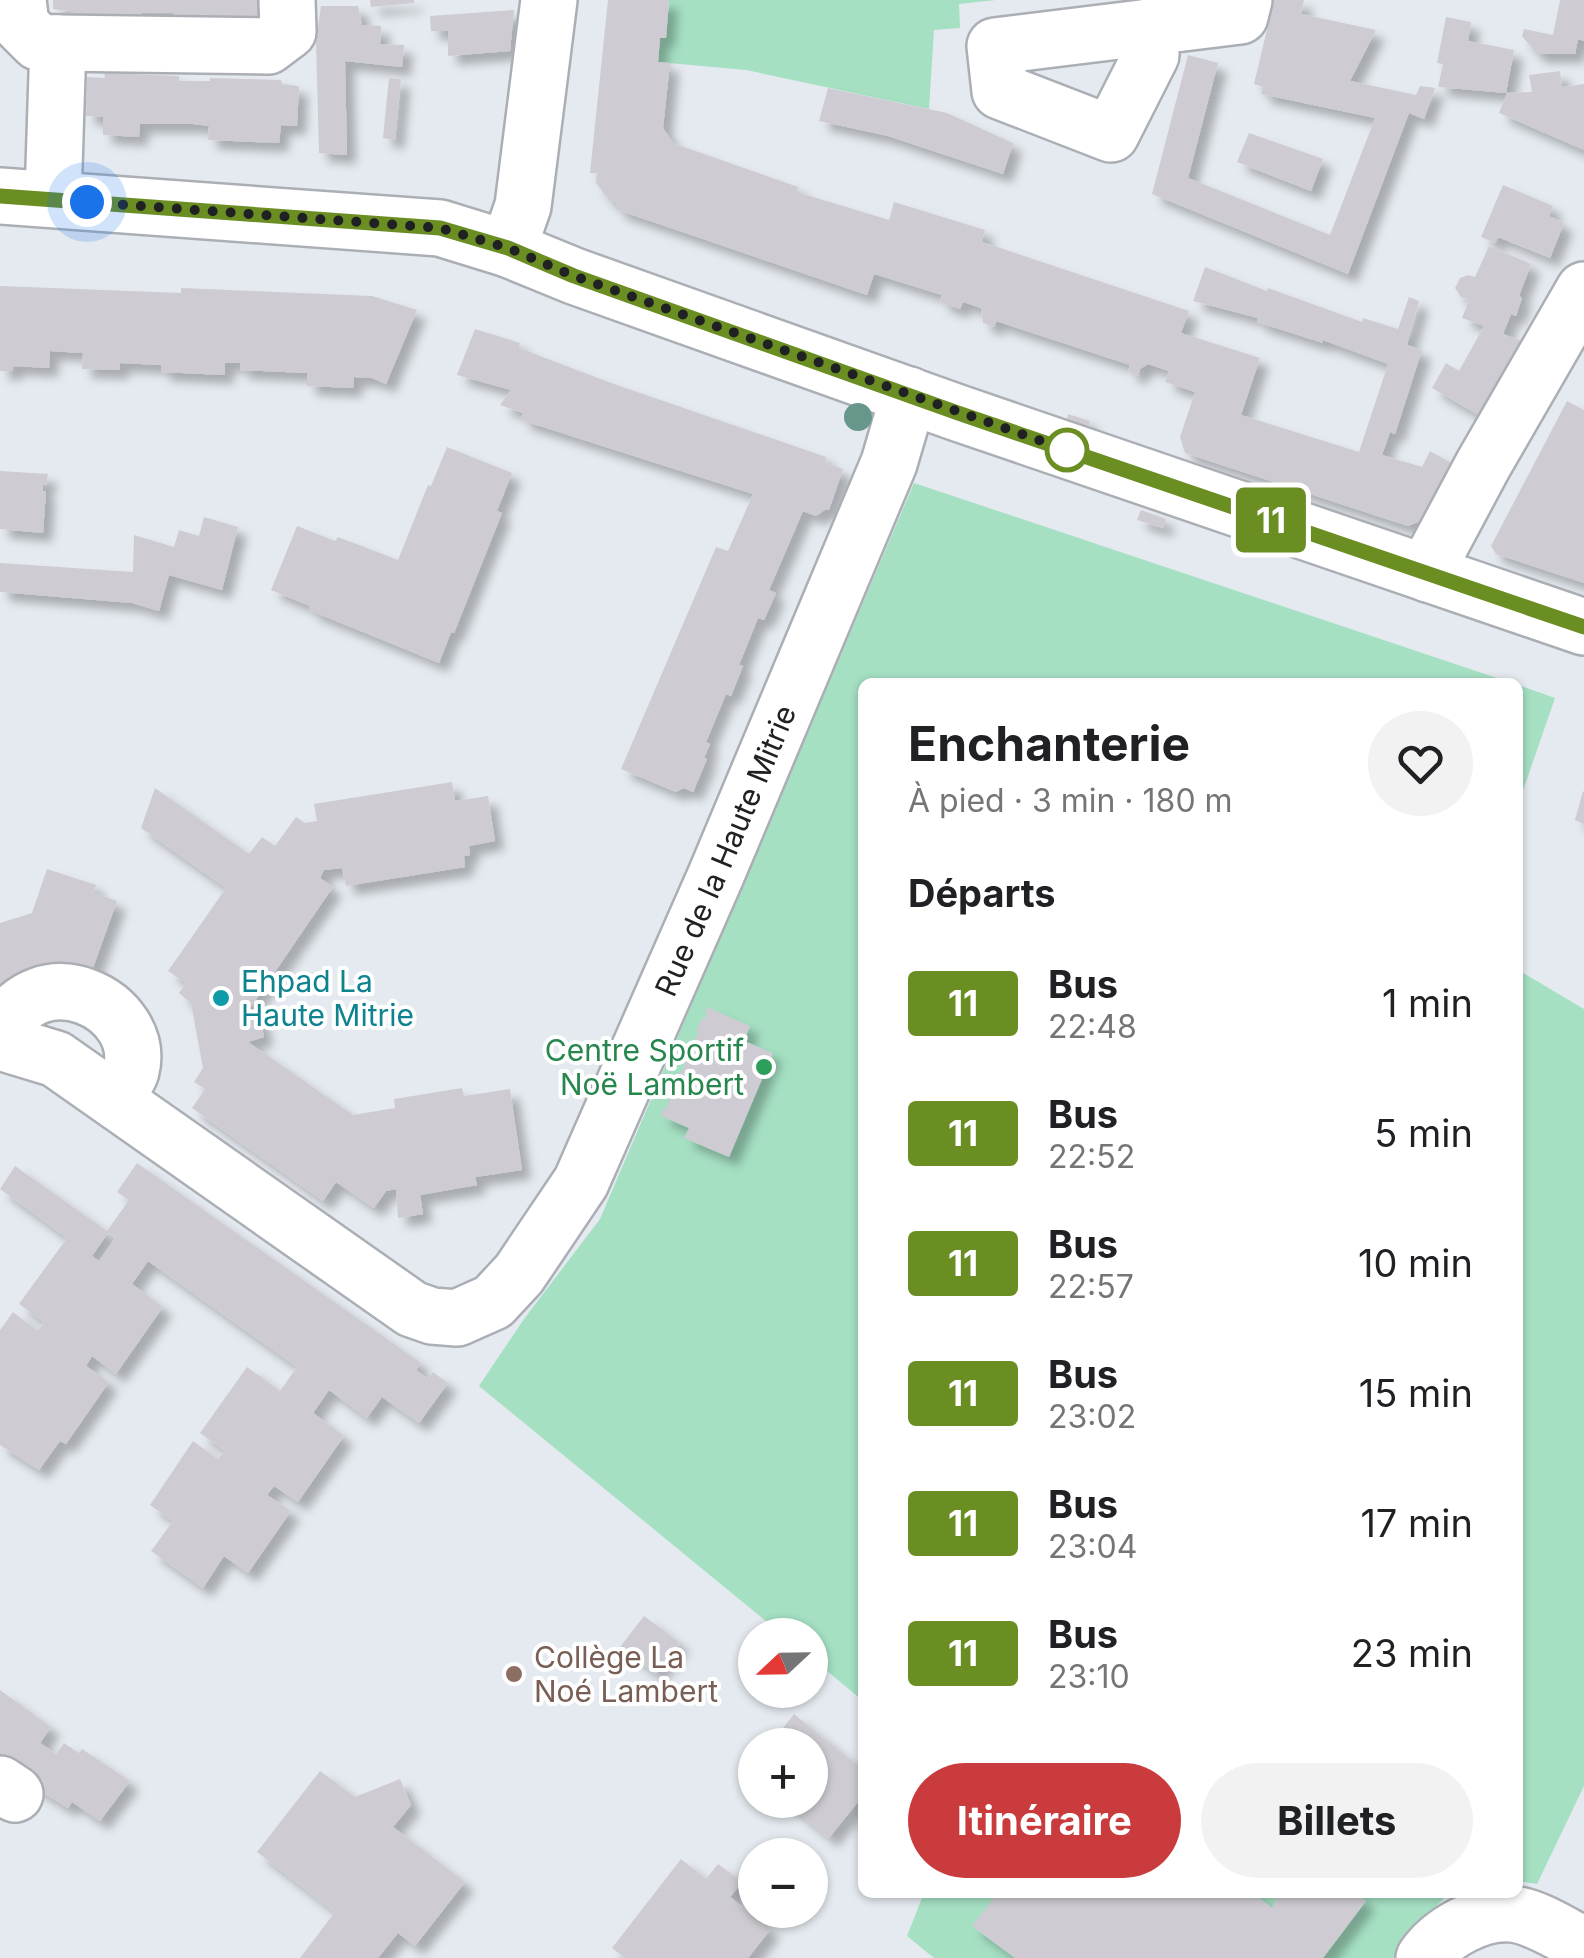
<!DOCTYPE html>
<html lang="fr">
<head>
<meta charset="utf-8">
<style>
	body { margin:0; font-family:Inter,sans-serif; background:#f2f2f2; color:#202124; height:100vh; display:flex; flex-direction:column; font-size:38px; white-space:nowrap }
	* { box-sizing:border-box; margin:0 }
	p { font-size:32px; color:#757577 }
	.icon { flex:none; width:55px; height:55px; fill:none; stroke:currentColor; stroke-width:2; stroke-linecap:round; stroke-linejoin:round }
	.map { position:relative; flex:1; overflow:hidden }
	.panel { position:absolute; left:858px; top:678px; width:665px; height:1220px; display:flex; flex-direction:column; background:#fff; border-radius:15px; box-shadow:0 2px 8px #0004 }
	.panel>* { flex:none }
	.badge { padding:0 20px; border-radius:8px; font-size:35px; line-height:65px }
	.needle { width:65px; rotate:248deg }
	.buttons { position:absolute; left:738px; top:1618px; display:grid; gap:20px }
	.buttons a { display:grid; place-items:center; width:90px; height:90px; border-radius:50%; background:#fff; box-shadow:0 2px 8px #0004; font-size:50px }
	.you { position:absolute; width:50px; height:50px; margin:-25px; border:8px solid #fff; border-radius:50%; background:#1a73e8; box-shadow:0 0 0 15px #1a73e833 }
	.map>.badge { position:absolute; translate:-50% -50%; box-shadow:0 0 0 5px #fff }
	h2 { padding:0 50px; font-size:38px; line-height:90px }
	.round { display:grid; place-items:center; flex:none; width:105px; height:105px; border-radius:52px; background:#f2f2f2 }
	.headline { display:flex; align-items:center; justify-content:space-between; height:170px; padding:0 50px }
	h1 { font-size:48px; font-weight:700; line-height:75px }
	.cta { display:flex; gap:20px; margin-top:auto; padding:20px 50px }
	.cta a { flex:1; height:115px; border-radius:60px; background:#ca3b3d; color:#fff; font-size:40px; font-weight:700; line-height:115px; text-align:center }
	.cta a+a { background:#f2f2f2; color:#202124 }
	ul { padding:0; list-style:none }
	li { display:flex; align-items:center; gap:30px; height:130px; padding:0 50px }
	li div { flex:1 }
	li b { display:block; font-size:38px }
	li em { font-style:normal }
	li .badge { min-width:110px; font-weight:700; text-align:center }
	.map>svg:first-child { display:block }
	.green { fill:#a5e0c3 }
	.building { fill:#ceccd2; fill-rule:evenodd; filter:url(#shadow) }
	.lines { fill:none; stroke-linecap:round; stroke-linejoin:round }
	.minor-casing { stroke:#abafb5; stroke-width:60 }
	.minor { stroke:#fff; stroke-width:55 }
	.tree { fill:#67968a }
	.line-casing { stroke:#fff; stroke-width:22 }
	.line { stroke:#6b8e23; stroke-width:15 }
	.walk { stroke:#202123; stroke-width:10; stroke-dasharray:0 18 }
	.stop-dot { fill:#fff; stroke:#6b8e23; stroke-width:5 }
	.culture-dot { fill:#0f9aa8; stroke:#fff; stroke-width:4 }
	.leisure-dot { fill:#2e9e5b; stroke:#fff; stroke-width:4 }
	.education-dot { fill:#8d6e63; stroke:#fff; stroke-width:4 }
	.labels { text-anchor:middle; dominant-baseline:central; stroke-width:8; stroke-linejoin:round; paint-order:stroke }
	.street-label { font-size:30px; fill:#202123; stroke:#fff }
	.culture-label { font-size:30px; fill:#0d838f; stroke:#fff; text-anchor:start }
	.leisure-label { font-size:30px; fill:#27864d; stroke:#fff; text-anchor:end }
	.education-label { font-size:30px; fill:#785e54; stroke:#fff; text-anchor:start }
</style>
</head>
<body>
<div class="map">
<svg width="1584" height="1958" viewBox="0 0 1584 1958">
	<defs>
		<filter id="shadow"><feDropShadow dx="9" dy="9" stdDeviation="5" flood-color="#0004"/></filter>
	</defs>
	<rect width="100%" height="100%" fill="#e5eaf0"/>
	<!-- green -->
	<g class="green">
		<path d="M669,0H996L959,4L960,28L934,30L929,109L746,70L658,62L660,38L666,37Z"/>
		<path d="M914,483L1509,682H862V1700L810,1657V1635H783L479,1386L524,1319L600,1219Z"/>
		<path d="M1518,685L1555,698L1518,805Z"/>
		<path d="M1518,970L1584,1009V1786L1537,1884L1518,1881Z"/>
		<path d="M924,1893H1448L1393,1958H934L907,1936Z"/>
	</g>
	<!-- building -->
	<g class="building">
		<path d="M53,0H264L263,17L247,16V22L173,19V13H158L142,12V18L71,15V11L53,9Z"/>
		<path d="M370,0H414V3L371,7Z"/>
		<path d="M608,0H669L666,38H660L658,62L670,63L663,128L673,143L798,187L797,192L889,220L894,202L985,230L982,242L1189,311L1181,333L1260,358L1241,415L1359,452L1388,364L1323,340V343L1257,322L1258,318L1193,301L1205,267L1267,291L1268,288L1362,322L1363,318L1398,329L1409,297L1419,301L1407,345L1422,350L1395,434L1390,432L1382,455L1422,467L1430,451L1455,465L1425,519L1408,526L1185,453L1180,437L1195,392L1165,382L1169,371L1148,364L1140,369L1138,376L1128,372L1130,365L996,321L994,327L983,323L981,308L963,302L960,309L940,302L942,295L874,274L867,295L615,209L618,203L609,200L596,183L597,173H590Z"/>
		<path d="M1274,0H1304L1301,14L1376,30L1350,81L1416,95L1420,86L1435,88L1424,119L1409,113L1348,274L1152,194L1188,55L1218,63L1188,178L1330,235L1375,118L1261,94L1263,87L1254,84Z"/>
		<path d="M1560,0H1584V41L1578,39L1575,54H1537L1522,36L1524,29L1553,35Z"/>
		<path d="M321,6H358L362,25L381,26L380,44L404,45L402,67L345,61L347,155L319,153L316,41Z"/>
		<path d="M514,10L510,51L448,56V31H431L430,16Z"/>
		<path d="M1446,17L1471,22L1468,41L1514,50L1506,93L1438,87L1443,64L1437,63Z"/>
		<path d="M1560,71L1562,87L1584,84V150L1499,113L1507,93L1532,92L1529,75Z"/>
		<path d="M104,73L179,76V81H210V78L281,80L282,84L299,86L297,126L281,125L279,143L208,140L209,126L193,124H140L139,137L103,135V117L86,116L87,77L105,78Z"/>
		<path d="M389,78L401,79L395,140L383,138Z"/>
		<path d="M828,88L947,113L1013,143L1003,174L888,136L819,121Z"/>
		<path d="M1249,133L1323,159L1311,191L1237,162Z"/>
		<path d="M1503,185L1553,206L1549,216L1564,223L1550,258L1498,237L1495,243L1481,237Z"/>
		<path d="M1489,246L1531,264L1519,296L1522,298L1516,316L1511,314L1503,334L1524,342L1482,417L1432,388L1446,363L1459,371L1484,326L1462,318L1469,300L1461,297L1455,288L1460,278L1468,275L1475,277Z"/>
		<path d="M0,286L181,293V288L372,296L417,310L386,384L372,378L354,377L353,388L307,386V373L240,370V363H225V375L161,372V365L120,363V370L82,369L83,353L50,351L49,368L13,366V371H0Z"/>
		<path d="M475,329L520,343L519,348L611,383L826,457L825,463L843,469L829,510L826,509L816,516L803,511L769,590L776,593L764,620L758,618L739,665L743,666L731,696L726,694L706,742L710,744L704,758L707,759L693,792L684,788L676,792L621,769L716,547L728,551L753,494L521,420L523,413L500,405L511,390L457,375Z"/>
		<path d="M1567,401L1584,410V583L1496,554L1491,546Z"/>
		<path d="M1068,414L1090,421L1087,431L1066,424Z"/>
		<path d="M447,447L512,473L497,511L502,513L454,633L451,632L439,663L309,610L310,606L271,590L297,526L335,541L338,537L398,560L428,485L431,486Z"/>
		<path d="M0,471L48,474L46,485L43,484V491H46L43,533L0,529Z"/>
		<path d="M1141,510L1166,519L1163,528L1137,520Z"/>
		<path d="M204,517L238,527L222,590L169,575L159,611L132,603L0,592V563L133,572L134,535L174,547L179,530L199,536Z"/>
		<path d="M452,782L455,801L488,796L495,841L469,846L470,855L464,856L465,867L346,886L342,868L324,870L320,878L333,887L244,1017L259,1014L264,1037L248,1042L353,1115L395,1108L394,1099L462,1088L464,1096L510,1089L522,1170L475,1177L477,1185L420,1195L423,1214L398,1218L396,1189L386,1191L374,1208L336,1182L323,1201L192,1108L205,1089L194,1082L203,1068L191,1003L179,993L186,983L168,971L226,888L141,828L155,788L249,854L262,837L275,846L296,817L305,823L317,821L314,804Z"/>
		<path d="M1583,791L1584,792V824L1575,820Z"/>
		<path d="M47,869L96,885L94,893L117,901L89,979L0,993V923L32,913Z"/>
		<path d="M707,1007L750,1026L744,1041L773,1053L729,1157L684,1138L689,1128L661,1116L664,1108H667L672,1089L674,1090L677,1085L674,1084L679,1071L682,1073L687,1054L690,1055L692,1050L689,1049L699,1032L696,1031L702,1018L705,1019Z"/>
		<path d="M137,1163L421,1363L416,1370L428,1379L433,1372L448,1383L419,1423L382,1397L367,1418L329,1390L313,1413L344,1436L298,1502L274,1486L267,1495L291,1511L248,1573L224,1556L203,1588L151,1551L173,1521L150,1505L193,1441L218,1459L225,1451L200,1433L247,1367L280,1391L297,1367L148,1261L132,1284L163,1307L116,1374L92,1356L86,1366L109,1382L66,1444L60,1441L39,1470L0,1445V1330L13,1312L38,1331L44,1322L19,1304L67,1238L0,1189L15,1166L107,1231L129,1200L117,1192ZM108,1233L116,1237L99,1261L92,1256Z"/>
		<path d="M644,1616L680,1643L656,1674L620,1647Z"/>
		<path d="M0,1690L51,1727L40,1743L56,1754L64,1743L79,1753L82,1749L130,1781L100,1821L72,1802L68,1808L0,1766Z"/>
		<path d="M794,1714L862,1769V1797L829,1838L783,1800H810V1745H770Z"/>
		<path d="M320,1771L355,1797L400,1779L411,1805L393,1827L465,1882L415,1946L398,1933L378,1958H300L335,1912L257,1852Z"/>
		<path d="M681,1859L706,1879L718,1864L742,1882L730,1897L771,1929L748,1958H625L612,1948Z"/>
		<path d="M998,1892H1252L1272,1908L1280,1892H1354L1366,1901L1323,1958H1015L972,1926Z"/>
	</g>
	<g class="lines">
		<!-- minor casing -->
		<g class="minor-casing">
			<g id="minor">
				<path d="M18,0L21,25L38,42L58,43L53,198"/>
				<path d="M1147,27L1151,55L1111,134L1000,91L995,46L1240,16L1244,0"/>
				<path d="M58,43L268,46L288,31L287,0"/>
				<path d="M0,196L440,228L508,249L574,276L958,413L1584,627"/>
				<path d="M508,249L523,206L549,0"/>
				<path d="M1428,574L1436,553L1483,465L1584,290"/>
				<path d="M0,1034C38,951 148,1005 131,1071C128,1081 120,1089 114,1098"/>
				<path id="s1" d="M0,1042L56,1059L412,1309L432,1316L457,1318L493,1302L519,1274L581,1182L716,875L889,463L909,395"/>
				<path d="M0,1784L15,1794"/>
				<path d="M1424,1958C1441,1933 1480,1911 1512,1914C1535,1916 1563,1935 1584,1945"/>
			</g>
		</g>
		<!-- minor -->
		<use href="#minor" class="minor"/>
	</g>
	<!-- trees -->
	<circle class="tree" cx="858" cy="417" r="14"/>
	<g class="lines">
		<!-- line casing -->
		<g class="line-casing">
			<path id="line" d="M0,196L440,228L508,248L574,276L958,413L1584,627"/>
		</g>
		<!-- line -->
		<use href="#line" class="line"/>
		<!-- walk -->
		<path class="walk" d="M87,202L440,228L508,248L574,276L1067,450"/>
	</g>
	<!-- markers -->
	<circle class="stop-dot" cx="1067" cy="450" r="20"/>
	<circle class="culture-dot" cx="221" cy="998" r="10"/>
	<circle class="leisure-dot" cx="764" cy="1067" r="10"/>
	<circle class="education-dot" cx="514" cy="1674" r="10"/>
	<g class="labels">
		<!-- street labels -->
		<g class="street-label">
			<text stroke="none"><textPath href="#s1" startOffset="1090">Rue de la Haute Mitrie</textPath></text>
		</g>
		<!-- culture labels -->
		<g class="culture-label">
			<text x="241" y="981">Ehpad La<tspan x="241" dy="34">Haute Mitrie</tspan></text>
		</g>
		<!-- leisure labels -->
		<g class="leisure-label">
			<text x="744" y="1050">Centre Sportif<tspan x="744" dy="34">Noë Lambert</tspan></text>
		</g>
		<!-- education labels -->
		<g class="education-label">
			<text x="534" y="1657">Collège La<tspan x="534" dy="34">Noé Lambert</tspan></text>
		</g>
	</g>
</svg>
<div class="buttons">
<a><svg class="needle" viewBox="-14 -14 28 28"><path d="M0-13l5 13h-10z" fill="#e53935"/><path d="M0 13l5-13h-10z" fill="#757577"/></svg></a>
<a>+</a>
<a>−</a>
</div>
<div class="you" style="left:87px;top:202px"></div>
<b class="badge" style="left:1271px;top:520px;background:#6b8e23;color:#fff">11</b>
<section class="panel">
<div class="headline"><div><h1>Enchanterie</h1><p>À pied · 3 min · 180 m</p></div><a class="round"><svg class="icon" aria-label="heart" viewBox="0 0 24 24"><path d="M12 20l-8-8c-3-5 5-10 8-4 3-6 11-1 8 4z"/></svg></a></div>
<h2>Départs</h2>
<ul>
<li><span class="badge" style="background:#6b8e23;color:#fff">11</span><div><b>Bus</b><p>22:48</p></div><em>1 min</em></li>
<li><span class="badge" style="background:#6b8e23;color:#fff">11</span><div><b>Bus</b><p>22:52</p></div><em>5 min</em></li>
<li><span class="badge" style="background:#6b8e23;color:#fff">11</span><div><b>Bus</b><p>22:57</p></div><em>10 min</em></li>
<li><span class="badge" style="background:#6b8e23;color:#fff">11</span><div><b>Bus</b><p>23:02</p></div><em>15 min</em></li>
<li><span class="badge" style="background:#6b8e23;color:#fff">11</span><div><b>Bus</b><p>23:04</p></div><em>17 min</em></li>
<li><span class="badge" style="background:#6b8e23;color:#fff">11</span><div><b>Bus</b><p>23:10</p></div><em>23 min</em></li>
</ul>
<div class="cta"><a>Itinéraire</a><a>Billets</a></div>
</section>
</div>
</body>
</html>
